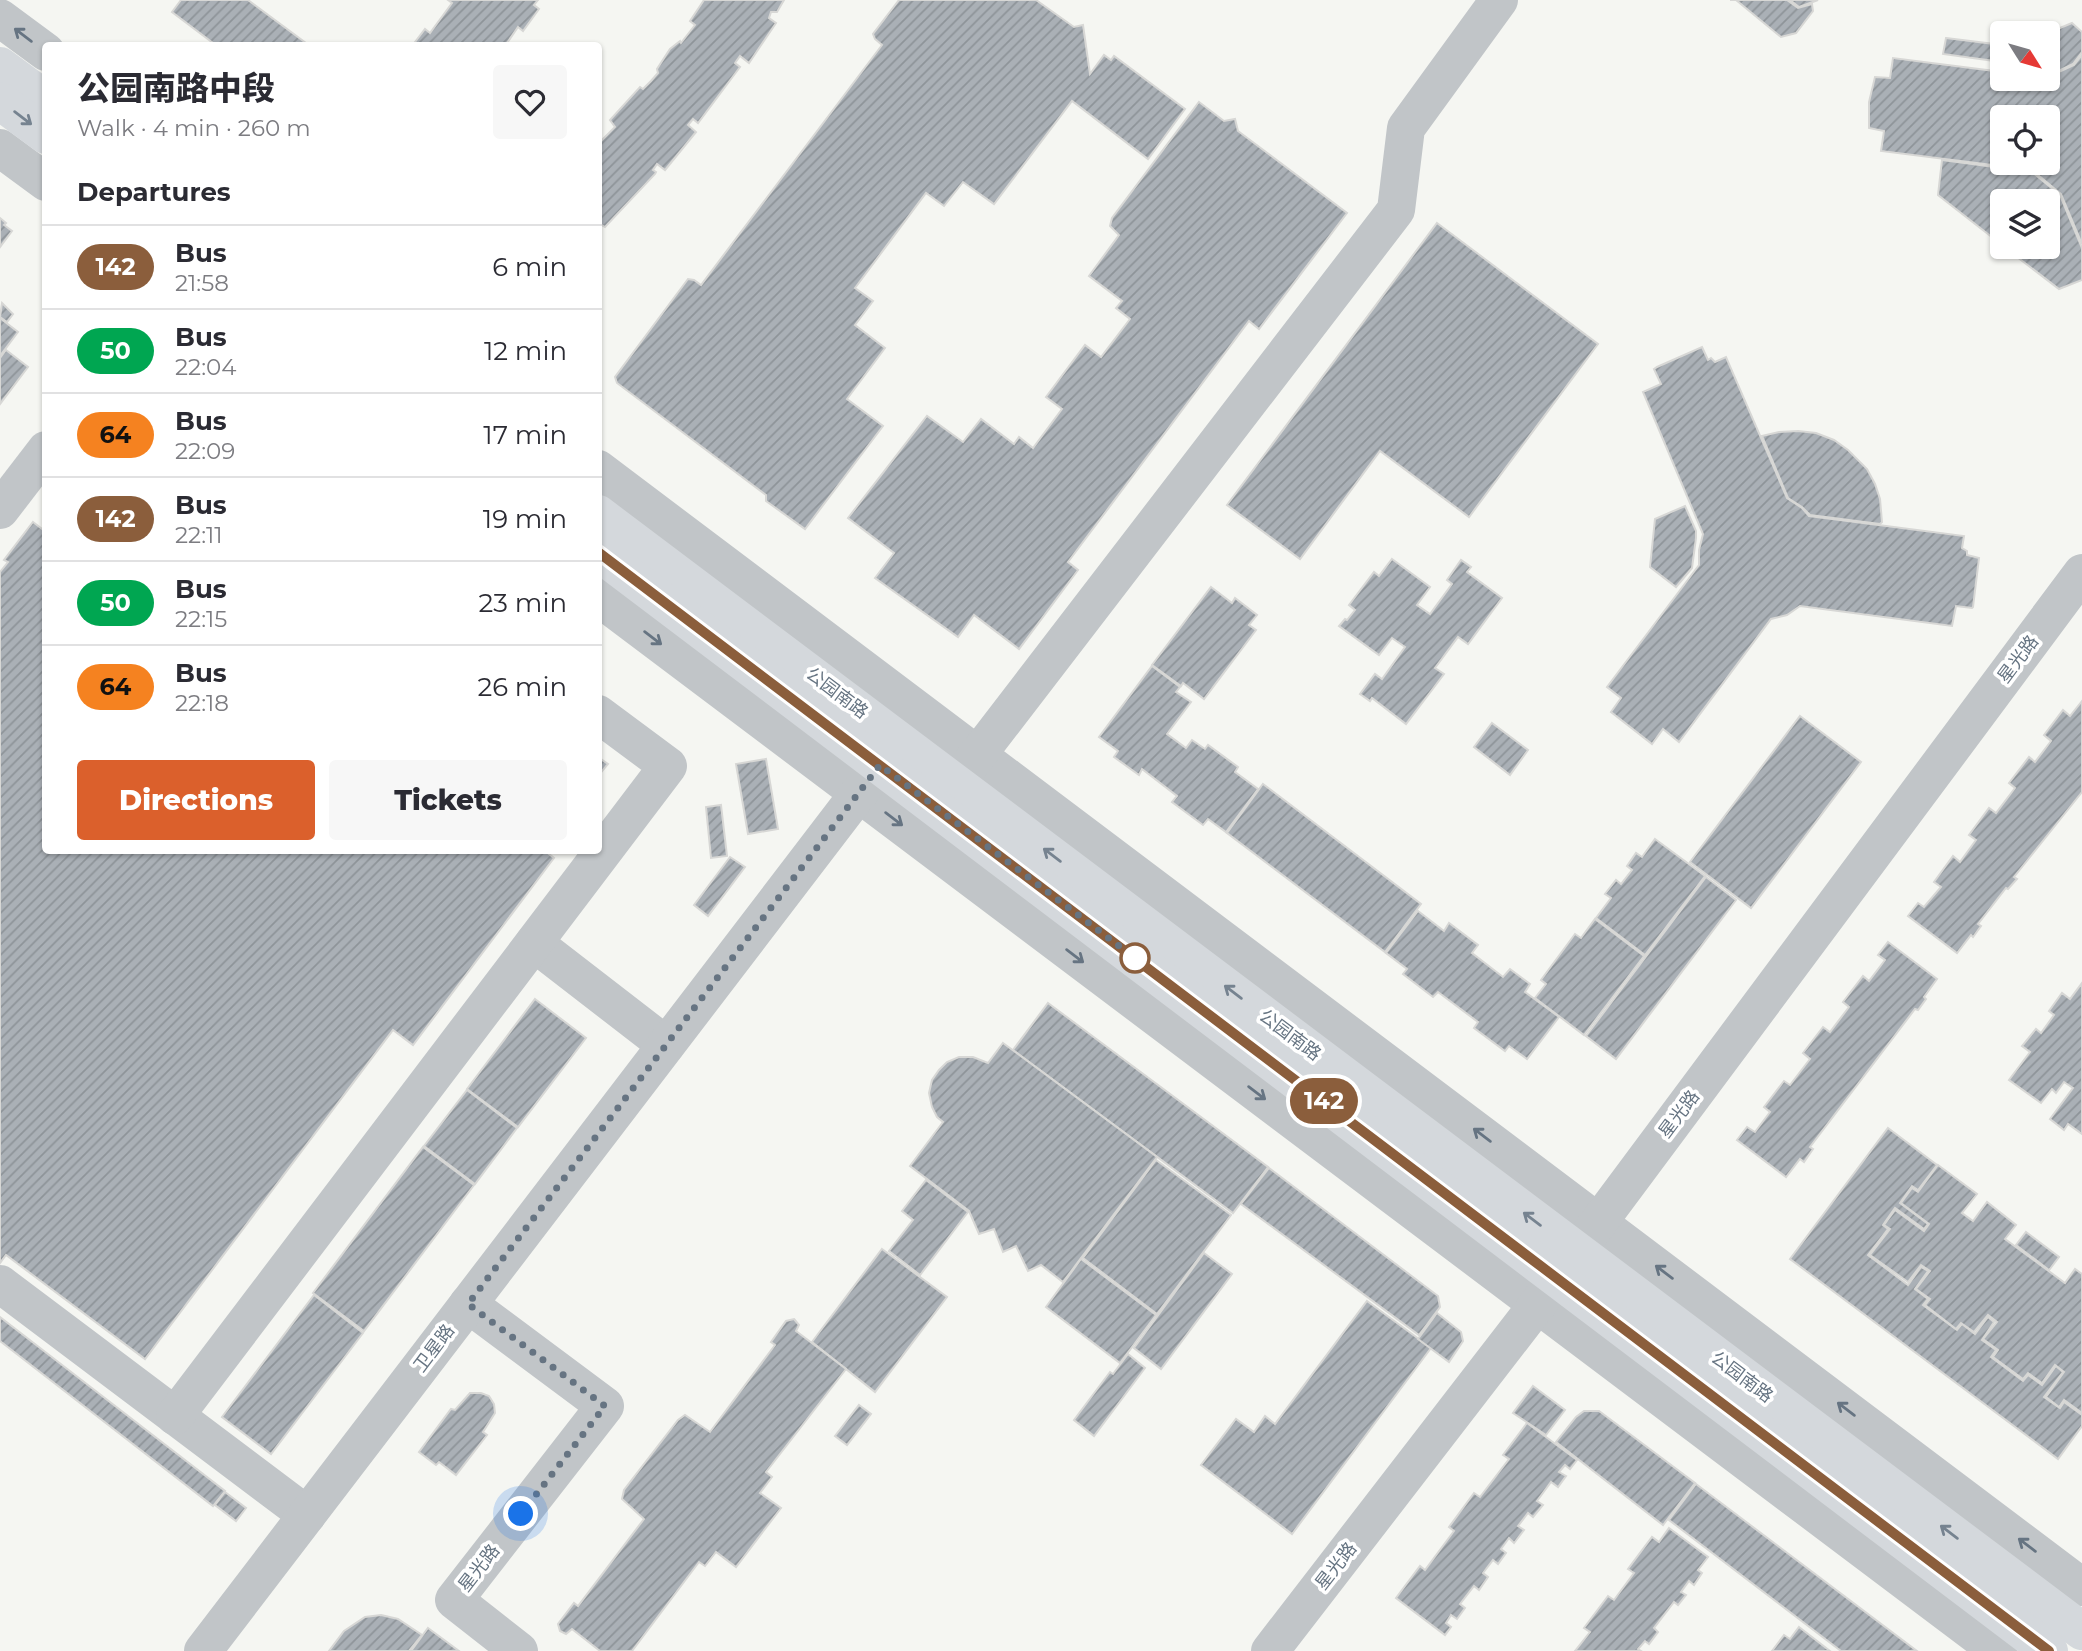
<!DOCTYPE html>
<html lang="en">
<head>
<meta charset="utf-8">
<style>
	body { margin:0; font-family:Montserrat,"Noto Sans SC",sans-serif; background:#f7f7f7; color:#2b2b33; height:100vh; display:flex; flex-direction:column; font-size:26px; white-space:nowrap }
	* { box-sizing:border-box; margin:0 }
	p { font-size:23px; color:#7c7c81 }
	.icon { flex:none; width:38px; height:38px; fill:none; stroke:currentColor; stroke-width:2; stroke-linecap:round; stroke-linejoin:round }
	.map { position:relative; flex:1; overflow:hidden }
	.sheet { position:absolute; left:42px; top:42px; width:560px; height:812px; display:flex; flex-direction:column; background:#fff; border-radius:7px; box-shadow:0 2px 5px #0004 }
	.sheet>* { flex:none }
	.badge { padding:0 14px; border-radius:23px; font-size:24px; line-height:46px }
	.needle { width:46px; rotate:127deg }
	.buttons { position:absolute; left:1990px; top:21px; display:grid; gap:14px }
	.buttons a { display:grid; place-items:center; width:70px; height:70px; border-radius:7px; background:#fff; box-shadow:0 2px 5px #0004; font-size:35px }
	.you { position:absolute; width:35px; height:35px; margin:-18px; border:5px solid #fff; border-radius:50%; background:#1a73e8; box-shadow:0 0 0 10px #1a73e833 }
	.map>.badge { position:absolute; translate:-50% -50%; box-shadow:0 0 0 4px #fff }
	h2 { padding:0 35px; font-size:26px; line-height:63px }
	.round { display:grid; place-items:center; flex:none; width:74px; height:74px; border-radius:7px; background:#f7f7f7 }
	.headline { display:flex; align-items:center; justify-content:space-between; height:119px; padding:0 35px }
	h1 { font-size:33px; font-weight:800; line-height:52px }
	.cta { display:flex; gap:14px; margin-top:auto; padding:14px 35px }
	.cta a { flex:1; height:80px; border-radius:7px; background:#db602c; color:#fff; font-size:28px; font-weight:800; line-height:80px; text-align:center }
	.cta a+a { background:#f7f7f7; color:#2b2b33 }
	ul { padding:0; list-style:none }
	li { display:flex; align-items:center; gap:21px; height:84px; padding:0 35px; border-top:2px solid #e1e1e2 }
	li div { flex:1 }
	li b { display:block; font-size:26px }
	li em { font-style:normal }
	li .badge { min-width:77px; font-weight:700; text-align:center }
	.map>svg:first-child { display:block }
	.building { fill:url(#building-hatch); stroke:#d7d7d5; stroke-width:2; fill-rule:evenodd }
	.lines { fill:none; stroke-linecap:round; stroke-linejoin:round }
	.minor { stroke:#c1c5c8; stroke-width:38 }
	.major { stroke:#d4d8dc; stroke-width:38 }
	.oneway { stroke:#667482 }
	.oneway2 { stroke:#768390 }
	.line-casing { stroke:#fff; stroke-width:16 }
	.line { stroke:#8b5e3c; stroke-width:10 }
	.walk { stroke:#667482; stroke-width:7; stroke-dasharray:0 12.6 }
	.stop-dot { fill:#fff; stroke:#8b5e3c; stroke-width:3.5 }
	.labels { text-anchor:middle; dominant-baseline:central; stroke-width:7; stroke-linejoin:round; paint-order:stroke }
	.street-label { font-size:18px; fill:#667482; stroke:#fff }
</style>
</head>
<body>
<div class="map">
<svg width="2082" height="1651" viewBox="0 0 2082 1651">
	<defs>
		<pattern id="building-hatch" width="6" height="6" patternUnits="userSpaceOnUse" patternTransform="scale(1.75)"><rect width="6" height="6" fill="#aab0b6"/><path d="M-1 1l2-2M0 6l6-6M5 7l2-2" fill="none" stroke="#8e9499"/></pattern>
	</defs>
	<rect width="100%" height="100%" fill="#f5f6f2"/>
	<!-- building -->
	<g class="building">
		<path d="M181,0H248L310,46H217L172,12Z"/>
		<path d="M448,0H538L534,5L539,9L523,31L518,27L505,46H412L425,29L430,33L452,3Z"/>
		<path d="M704,0H784L777,12H771L769,18L776,23L749,63L740,56L735,63L740,67L698,123L693,119L688,125L696,132L665,170L657,164L653,170L656,172L655,174L605,227L598,223V144L615,127L610,120L640,87L643,89L651,81L658,73L657,69L670,49L680,41L681,43L695,25L690,21Z"/>
		<path d="M899,0H1036L1074,27L1083,25L1090,74L1104,55L1111,60L1114,56L1185,109L1148,159L1072,101L994,204L963,182L944,206L926,193L855,288L873,301L855,325L885,348L847,399L883,426L805,529L766,501V495L617,383L615,377L688,279L694,280L701,285L882,45L875,39L873,34Z"/>
		<path d="M1730,0H1787L1798,8L1812,4L1813,11L1796,33L1781,37L1736,0Z"/>
		<path d="M1790,0H1818L1799,7Z"/>
		<path d="M2072,23L2082,32V52L2073,64L2048,76V33Z"/>
		<path d="M1946,38L2002,45V62L1943,54Z"/>
		<path d="M2082,55V244L2061,194L2032,170L1881,151L1884,131L1869,128V102L1875,77L1890,78L1893,58L2002,72V79H2048V77L2074,65ZM2002,117H2048V163H2002Z"/>
		<path d="M1199,102L1224,121L1235,119L1238,131L1347,213L1259,329L1249,321L1068,562L1078,570L1019,649L974,615L958,637L875,578L894,553L848,518L927,416L963,442L981,419L1014,444L1019,437L1033,448L1062,409L1046,397L1085,345L1101,357L1130,319L1116,308L1122,301L1089,276L1119,235L1110,226L1112,218Z"/>
		<path d="M1942,160L2032,172L2060,195L2082,248V280L2059,289L2004,247H2048V201H2002V245L1938,195Z"/>
		<path d="M0,218L6,223L4,225L12,231L0,247Z"/>
		<path d="M1437,223L1598,344L1469,517L1380,451L1300,559L1227,505Z"/>
		<path d="M2,303L13,314L7,322L0,317Z"/>
		<path d="M0,318L18,332L0,356Z"/>
		<path d="M1702,347L1708,360L1711,358L1715,362L1726,357L1787,498L1802,508L1809,516L1964,536L1962,548L1967,551V555L1979,558L1973,607L1972,608L1956,606L1952,626L1800,606L1787,615L1771,619L1679,742L1663,729L1652,744L1611,712L1621,698L1607,687L1699,565V550L1703,534L1643,392L1661,384L1654,369L1657,367Z"/>
		<path d="M6,350L28,367L0,404V358Z"/>
		<path d="M1798,431L1816,433L1834,440L1848,450L1867,469L1875,484L1880,499L1882,522L1880,524L1810,515L1802,507L1788,498L1762,436L1779,432Z"/>
		<path d="M1685,506L1696,531V538L1692,568L1676,587L1650,567L1655,519Z"/>
		<path d="M33,522L46,532V850H544L554,858L413,1045L393,1030L145,1359L6,1255L0,1263V572L8,562L4,560Z"/>
		<path d="M1392,559L1430,587L1417,605L1430,614L1452,584L1447,580L1461,560L1471,567L1467,572L1502,598L1468,644L1458,637L1435,668L1444,674L1406,724L1372,698L1370,701L1360,694L1375,674L1382,679L1405,647L1392,638L1379,655L1339,626L1345,619L1347,620L1355,610L1349,605L1374,572L1379,576Z"/>
		<path d="M1211,587L1232,603L1235,598L1257,615L1249,625L1256,630L1204,699L1183,683L1181,686L1152,665Z"/>
		<path d="M1152,666L1180,687L1176,692L1191,702L1167,734L1186,748L1192,740L1205,749L1208,745L1238,767L1235,772L1258,789L1226,832L1208,819L1203,825L1172,802L1177,796L1142,769L1139,775L1114,757L1118,751L1099,737Z"/>
		<path d="M2082,701V792L2014,877L2017,879L2008,889L2006,888L1978,924L1981,926L1973,937L1971,935L1957,953L1908,916L1918,903L1924,907L1941,887L1934,882L1953,856L1960,862L1976,840L1969,835L1989,808L1996,813L2015,788L2009,783L2029,757L2035,762L2051,741L2044,735L2063,710L2070,716Z"/>
		<path d="M1800,716L1861,762L1751,908L1690,862Z"/>
		<path d="M1492,723L1528,750L1510,775L1474,747Z"/>
		<path d="M598,757L608,764L598,776Z"/>
		<path d="M766,759L778,829L748,834L736,764Z"/>
		<path d="M1263,784L1421,904L1385,952L1227,833Z"/>
		<path d="M721,805L727,856L711,858L706,807Z"/>
		<path d="M1655,839L1705,876L1645,955L1596,918L1611,898L1605,894L1616,880L1621,884L1632,870L1627,866L1636,853L1642,857Z"/>
		<path d="M730,857L745,867L708,916L694,905Z"/>
		<path d="M1706,877L1736,900L1616,1059L1586,1036Z"/>
		<path d="M1418,911L1444,931L1449,923L1478,945L1472,953L1503,977L1510,969L1530,984L1525,992L1559,1017L1527,1059L1509,1046L1505,1051L1474,1028L1478,1022L1438,992L1433,997L1403,974L1407,969L1386,953Z"/>
		<path d="M1595,919L1644,956L1584,1035L1535,998L1546,984L1541,980L1575,934L1581,938Z"/>
		<path d="M1888,942L1937,979L1924,997L1926,999L1918,1010L1915,1009L1810,1147L1813,1149L1804,1162L1800,1159L1786,1177L1737,1140L1747,1127L1755,1132L1770,1112L1764,1107L1784,1081L1790,1085L1810,1059L1803,1053L1823,1027L1830,1032L1849,1007L1843,1002L1863,976L1869,981L1885,960L1878,955Z"/>
		<path d="M2082,983V1134L2068,1124L2064,1130L2050,1119L2073,1088L2064,1082L2056,1093L2052,1089L2041,1103L2009,1080L2030,1052L2022,1046L2036,1029L2041,1033L2054,1015L2049,1011L2062,993L2070,999Z"/>
		<path d="M535,999L586,1038L518,1127L467,1089Z"/>
		<path d="M1048,1003L1268,1167L1233,1213L1013,1050Z"/>
		<path d="M1003,1043L1157,1157L1063,1282L1041,1265L1028,1271L1016,1246L1003,1252L994,1229L979,1234L969,1211L910,1166L943,1122L937,1117L932,1107L929,1093L932,1080L939,1070L947,1062L959,1057H973L988,1063Z"/>
		<path d="M467,1090L517,1128L475,1184L424,1146Z"/>
		<path d="M1888,1128L1937,1165L1918,1190L1912,1186L1900,1203L1928,1224L1924,1229L1895,1208L1883,1225L1888,1229L1868,1255L1908,1285L1921,1267L1928,1271L1915,1289L1928,1299L1923,1305L1957,1330L1962,1324L1975,1334L1988,1317L1994,1322L1982,1340L1996,1350L1991,1357L2023,1381L2028,1375L2042,1385L2056,1366L2063,1372L2044,1397L2060,1408L2064,1402L2082,1415V1426L2058,1459L1790,1259Z"/>
		<path d="M423,1147L474,1185L364,1331L313,1293Z"/>
		<path d="M1156,1160L1231,1215L1157,1314L1083,1258Z"/>
		<path d="M1938,1165L1977,1194L1962,1213L1973,1221L1987,1202L2016,1225L2005,1239L2065,1283L2075,1269L2082,1274V1413L2064,1400L2059,1407L2046,1397L2064,1372L2055,1365L2042,1383L2028,1373L2023,1379L1993,1357L1998,1350L1983,1339L1997,1322L1988,1315L1974,1332L1961,1323L1956,1329L1925,1305L1930,1299L1916,1289L1930,1271L1921,1265L1908,1282L1870,1255L1890,1229L1884,1225L1895,1210L1924,1231L1929,1224L1901,1203L1912,1188L1918,1192Z"/>
		<path d="M1269,1168L1438,1296L1440,1307L1419,1335L1241,1204Z"/>
		<path d="M926,1180L968,1212L920,1275L889,1251L913,1220L902,1211Z"/>
		<path d="M2026,1232L2059,1257L2049,1270L2016,1245Z"/>
		<path d="M882,1249L947,1297L875,1392L812,1342Z"/>
		<path d="M1204,1253L1232,1274L1161,1369L1134,1348Z"/>
		<path d="M1081,1259L1156,1315L1120,1363L1046,1307Z"/>
		<path d="M314,1295L363,1333L271,1454L222,1417Z"/>
		<path d="M1367,1301L1431,1348L1292,1534L1201,1465L1236,1419L1254,1432L1265,1416L1275,1424Z"/>
		<path d="M1437,1313L1461,1332L1463,1341L1449,1362L1418,1339Z"/>
		<path d="M0,1317L225,1491L213,1506L0,1341Z"/>
		<path d="M794,1319L799,1325L796,1331L846,1369L766,1472L772,1477L760,1493L781,1508L736,1567L716,1552L705,1566L699,1562L632,1651H600L572,1629L566,1634L560,1631L558,1624L574,1603L578,1606L644,1519L622,1499L624,1490L678,1420L685,1415L710,1432L775,1345L771,1342L786,1321Z"/>
		<path d="M1128,1354L1145,1368L1094,1436L1074,1420L1110,1372L1113,1374Z"/>
		<path d="M1533,1386L1565,1410L1546,1435L1513,1413Z"/>
		<path d="M470,1393H481L489,1396L494,1404L495,1413L483,1432L487,1435L456,1475L439,1462L436,1465L419,1452L451,1409L455,1410Z"/>
		<path d="M859,1405L871,1414L847,1445L835,1436Z"/>
		<path d="M1584,1411H1599L1695,1483L1663,1525L1556,1442L1576,1417Z"/>
		<path d="M1527,1423L1577,1460L1570,1469L1565,1465L1559,1472L1566,1476L1558,1487L1551,1482L1537,1501L1543,1505L1533,1517L1528,1513L1518,1526L1524,1530L1514,1543L1509,1538L1501,1549L1506,1553L1498,1564L1493,1560L1483,1573L1488,1577L1479,1590L1474,1586L1460,1604L1465,1608L1457,1619L1451,1615L1446,1623L1451,1627L1445,1635L1396,1598L1420,1566L1425,1570L1454,1531L1449,1527L1474,1493L1480,1497L1509,1459L1503,1455Z"/>
		<path d="M1696,1484L1917,1651H1841L1669,1520Z"/>
		<path d="M225,1492L246,1508L236,1521L215,1505Z"/>
		<path d="M1669,1528L1708,1557L1698,1570L1702,1573L1694,1585L1689,1581L1681,1592L1686,1595L1678,1605L1674,1602L1654,1628L1658,1632L1649,1644L1645,1641L1638,1649L1641,1651H1575L1590,1632L1584,1628L1608,1596L1614,1600L1634,1573L1628,1569L1652,1537L1659,1542Z"/>
		<path d="M381,1615L398,1619L422,1635L409,1651H329L344,1631L365,1617Z"/>
		<path d="M1799,1627L1830,1651H1772L1784,1635L1790,1639Z"/>
		<path d="M428,1628L459,1651H411Z"/>
	</g>
	<g class="lines">
		<!-- minor -->
		<g class="minor">
			<path d="M0,18L46,52"/>
			<path d="M0,148L46,182"/>
			<path d="M598,469L2082,1587"/>
			<path d="M0,510L46,450"/>
			<path d="M598,597L1998,1651"/>
			<path d="M962,775L1396,210L1406,128L1499,0"/>
			<path d="M534,943L666,1045"/>
			<path d="M0,1284L307,1515"/>
			<path d="M468,1304L605,1406L454,1600L519,1651"/>
			<path d="M175,1416L668,766L598,714"/>
			<path d="M203,1651L875,772"/>
			<path d="M1270,1651L1537,1305L2082,573"/>
		</g>
		<!-- major -->
		<g class="major">
			<path d="M0,66L46,100"/>
			<path d="M0,101L46,135"/>
			<path d="M598,514C1094,885 1586,1261 2082,1631"/>
			<path d="M598,552L2049,1651"/>
		</g>
	</g>
	<!-- one-way arrows -->
	<defs><path id="oneway-shaft" d="M-6 0H5M1.5-3L5.5 0L1.5 3" fill="none" stroke-width="1.6" stroke-linecap="round" stroke-linejoin="round" transform="scale(1.75)"/></defs>
	<g class="oneway">
		<use href="#oneway-shaft" transform="translate(23 35) rotate(-143)"/>
		<use href="#oneway-shaft" transform="translate(653 638) rotate(37)"/>
		<use href="#oneway-shaft" transform="translate(894 819) rotate(37)"/>
		<use href="#oneway-shaft" transform="translate(1075 956) rotate(37)"/>
		<use href="#oneway-shaft" transform="translate(1257 1093) rotate(37)"/>
		<use href="#oneway-shaft" transform="translate(1482 1135) rotate(-143)"/>
		<use href="#oneway-shaft" transform="translate(1664 1272) rotate(-143)"/>
		<use href="#oneway-shaft" transform="translate(1846 1409) rotate(-143)"/>
		<use href="#oneway-shaft" transform="translate(2027 1545) rotate(-143)"/>
	</g>
	<g class="oneway2">
		<use href="#oneway-shaft" transform="translate(23 118) rotate(37)"/>
		<use href="#oneway-shaft" transform="translate(1052 855) rotate(-143)"/>
		<use href="#oneway-shaft" transform="translate(1233 992) rotate(-143)"/>
		<use href="#oneway-shaft" transform="translate(1532 1219) rotate(-143)"/>
		<use href="#oneway-shaft" transform="translate(1949 1532) rotate(-143)"/>
	</g>
	<g class="lines">
		<!-- line casing -->
		<g class="line-casing">
			<path id="line" d="M598,552L2049,1651"/>
		</g>
		<!-- line -->
		<use href="#line" class="line"/>
		<!-- walk -->
		<path class="walk" d="M521,1514L605,1406L468,1304L880,765L1135,958"/>
	</g>
	<!-- markers -->
	<circle class="stop-dot" cx="1135" cy="958" r="14"/>
	<g class="labels">
		<!-- street labels -->
		<g class="street-label">
			<text transform="translate(2018 659) rotate(-53)">星光路</text>
			<text transform="translate(837 693) rotate(37)">公园南路</text>
			<text transform="translate(1290 1035) rotate(37)">公园南路</text>
			<text transform="translate(1679 1114) rotate(-53)">星光路</text>
			<text transform="translate(434 1348) rotate(-53)">卫星路</text>
			<text transform="translate(1742 1377) rotate(37)">公园南路</text>
			<text transform="translate(1336 1566) rotate(-52)">星光路</text>
			<text transform="translate(479 1568) rotate(-52)">星光路</text>
		</g>
	</g>
</svg>
<div class="buttons">
<a><svg class="needle" viewBox="-14 -14 28 28"><path d="M0-13l5 13h-10z" fill="#e53935"/><path d="M0 13l5-13h-10z" fill="#7c7c81"/></svg></a>
<a><svg class="icon" aria-label="locate" viewBox="0 0 24 24"><circle cx="12" cy="12" r="6"/><path d="M12 2v4M12 18v4M2 12h4M18 12h4"/></svg></a>
<a><svg class="icon" aria-label="layers" viewBox="0 0 24 24"><path d="M12 4l9 5-9 5-9-5zM3 14l9 5 9-5"/></svg></a>
</div>
<div class="you" style="left:521px;top:1514px"></div>
<b class="badge" style="left:1324px;top:1101px;background:#8b5e3c;color:#fff">142</b>
<section class="sheet">
<div class="headline"><div><h1>公园南路中段</h1><p>Walk · 4 min · 260 m</p></div><a class="round"><svg class="icon" aria-label="heart" viewBox="0 0 24 24"><path d="M12 20l-8-8c-3-5 5-10 8-4 3-6 11-1 8 4z"/></svg></a></div>
<h2>Departures</h2>
<ul>
<li><span class="badge" style="background:#8b5e3c;color:#fff">142</span><div><b>Bus</b><p>21:58</p></div><em>6 min</em></li>
<li><span class="badge" style="background:#00a651;color:#fff">50</span><div><b>Bus</b><p>22:04</p></div><em>12 min</em></li>
<li><span class="badge" style="background:#f58220;color:#111">64</span><div><b>Bus</b><p>22:09</p></div><em>17 min</em></li>
<li><span class="badge" style="background:#8b5e3c;color:#fff">142</span><div><b>Bus</b><p>22:11</p></div><em>19 min</em></li>
<li><span class="badge" style="background:#00a651;color:#fff">50</span><div><b>Bus</b><p>22:15</p></div><em>23 min</em></li>
<li><span class="badge" style="background:#f58220;color:#111">64</span><div><b>Bus</b><p>22:18</p></div><em>26 min</em></li>
</ul>
<div class="cta"><a>Directions</a><a>Tickets</a></div>
</section>
</div>
</body>
</html>
